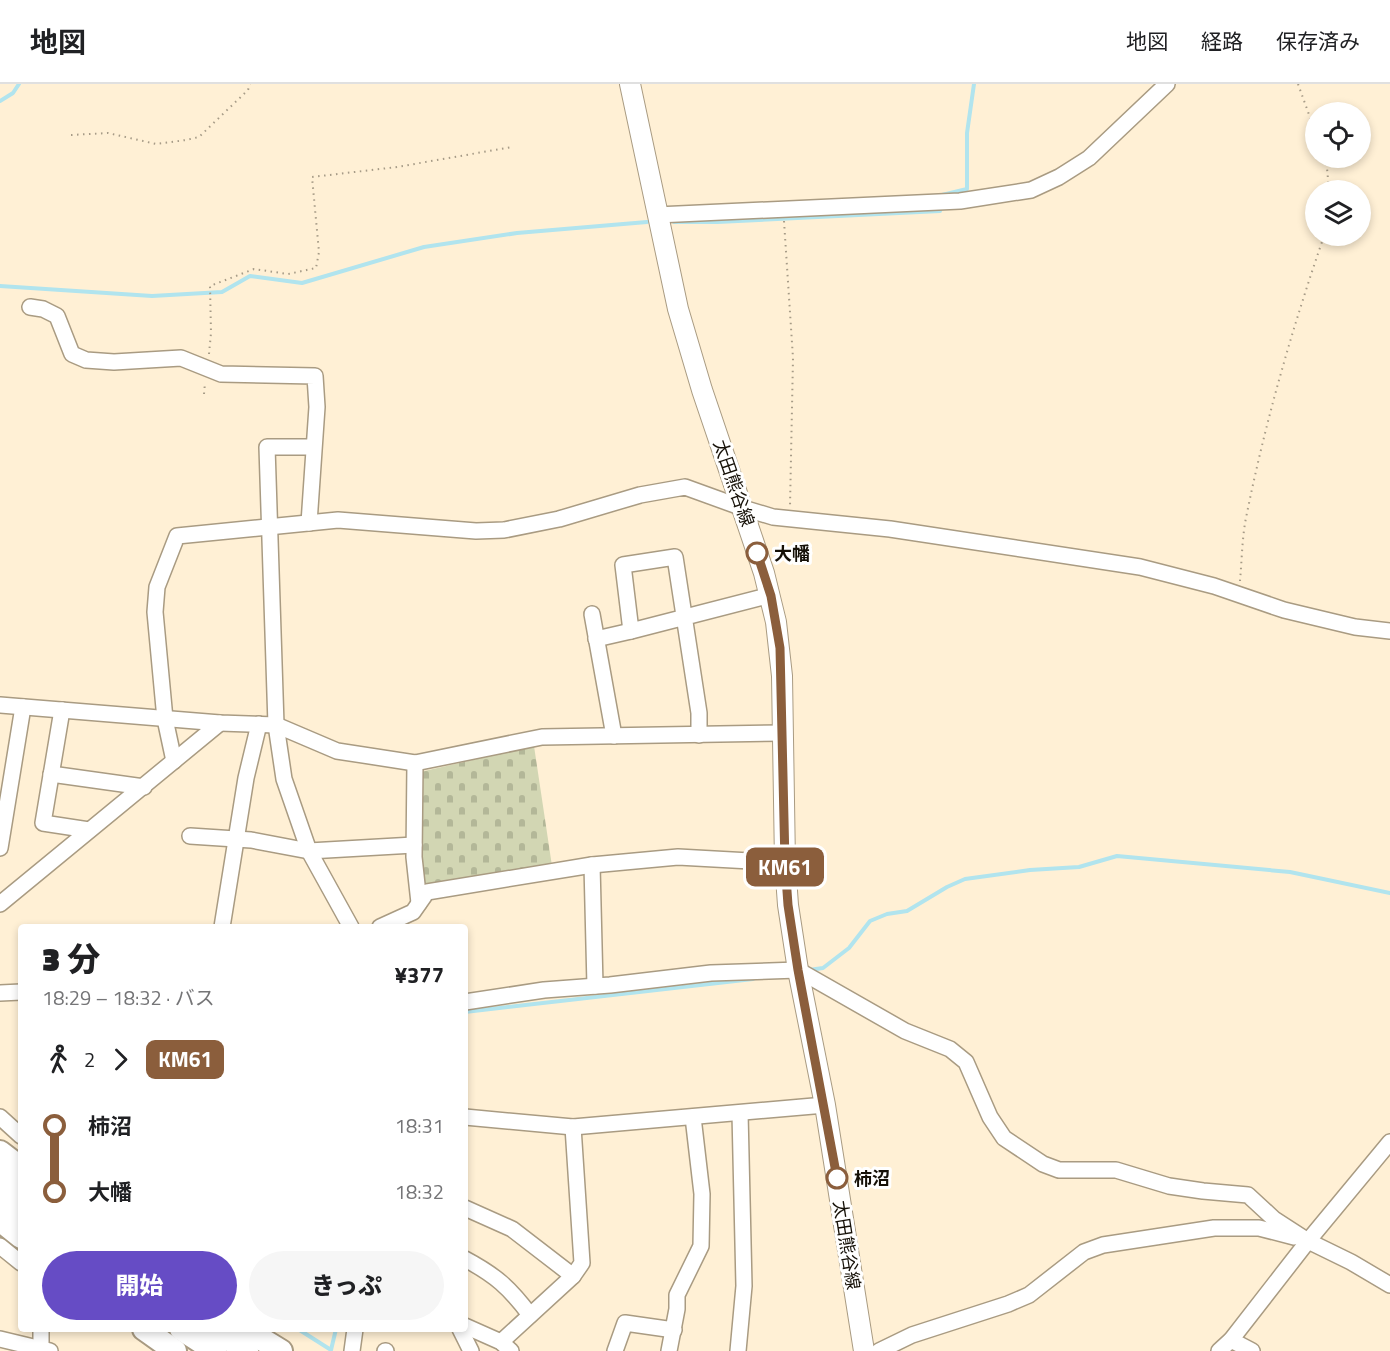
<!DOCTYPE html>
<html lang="ja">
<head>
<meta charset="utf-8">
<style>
	body { margin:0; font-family:"Titillium Web","Noto Sans JP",sans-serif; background:#f6f6f6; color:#202124; height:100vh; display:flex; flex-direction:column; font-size:22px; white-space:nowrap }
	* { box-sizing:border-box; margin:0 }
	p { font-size:20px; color:#757577 }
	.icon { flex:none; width:33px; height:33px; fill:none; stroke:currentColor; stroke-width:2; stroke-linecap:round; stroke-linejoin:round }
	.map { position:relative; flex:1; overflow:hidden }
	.sheet { position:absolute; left:18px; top:840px; width:450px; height:408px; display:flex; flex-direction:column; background:#fff; border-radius:6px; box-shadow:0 3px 9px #0003 }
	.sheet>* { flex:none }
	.badge { padding:0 12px; border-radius:9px; font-size:21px; line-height:39px }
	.tools { position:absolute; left:1305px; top:18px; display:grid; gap:12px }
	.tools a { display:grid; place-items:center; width:66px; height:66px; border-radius:50%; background:#fff; box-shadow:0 3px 9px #0003; font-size:30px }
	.map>.badge { position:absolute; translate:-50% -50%; box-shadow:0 0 0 3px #fff }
	.legs { display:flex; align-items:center; gap:9px; height:66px; padding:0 24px; font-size:20px }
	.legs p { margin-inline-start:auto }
	.headline { display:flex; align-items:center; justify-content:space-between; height:102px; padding:0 24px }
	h1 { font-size:33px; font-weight:800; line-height:45px }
	.cta { display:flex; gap:12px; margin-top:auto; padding:12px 24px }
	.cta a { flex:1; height:69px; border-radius:36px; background:#664cc5; color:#fff; font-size:24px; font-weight:800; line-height:69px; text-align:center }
	.cta a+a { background:#f6f6f6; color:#202124 }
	ul { padding:0 24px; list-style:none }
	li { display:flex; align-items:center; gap:21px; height:66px; font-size:22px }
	li i { display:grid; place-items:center; width:9px; height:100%; margin:0 8px; background:currentColor }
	li i::after { content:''; width:15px; height:15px; margin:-8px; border:4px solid; border-radius:50%; background:#fff }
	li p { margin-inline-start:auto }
	li:first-child i { background:linear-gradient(#0000 50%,currentColor 0) }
	li:last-child i { background:linear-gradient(currentColor 50%,#0000 0) }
	header { display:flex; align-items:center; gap:36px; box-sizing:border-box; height:84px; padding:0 30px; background:#fff; border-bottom:2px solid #e0e0e0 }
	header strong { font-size:28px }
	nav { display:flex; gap:33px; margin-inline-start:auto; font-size:21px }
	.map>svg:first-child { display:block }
	.cemetery { fill:url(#cemetery-stones) }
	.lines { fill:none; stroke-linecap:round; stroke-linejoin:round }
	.stream { stroke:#b1e4ee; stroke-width:4 }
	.minor-casing { stroke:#a99b82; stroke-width:18 }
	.major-casing { stroke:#a99b82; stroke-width:22 }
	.highway-casing { stroke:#a99b82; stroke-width:26 }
	.path { stroke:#a69b87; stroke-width:2; stroke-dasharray:1.5 4.5; stroke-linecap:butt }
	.minor { stroke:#fff; stroke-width:15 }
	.major { stroke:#fff; stroke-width:20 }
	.highway { stroke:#fff; stroke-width:22 }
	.line-1-casing { stroke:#fff; stroke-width:14 }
	.line-1 { stroke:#8b5e3c; stroke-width:9 }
	.stop-1-dot { fill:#fff; stroke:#8b5e3c; stroke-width:3 }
	.labels { text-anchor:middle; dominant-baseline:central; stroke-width:6; stroke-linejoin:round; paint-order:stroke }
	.street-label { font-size:18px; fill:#151007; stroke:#fff }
	.stop-label { font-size:18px; font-weight:bold; fill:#151007; stroke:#fff; text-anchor:start }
</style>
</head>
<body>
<header>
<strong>地図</strong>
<nav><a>地図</a><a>経路</a><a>保存済み</a></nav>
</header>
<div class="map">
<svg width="1390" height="1267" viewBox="0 0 1390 1267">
	<defs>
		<pattern id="cemetery-stones" width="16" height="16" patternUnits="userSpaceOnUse" patternTransform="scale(1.5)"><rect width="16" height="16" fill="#d2d6b3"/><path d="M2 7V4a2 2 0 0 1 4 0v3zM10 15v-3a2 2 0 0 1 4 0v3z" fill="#b3b798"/></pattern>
	</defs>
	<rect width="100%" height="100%" fill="#fff0d5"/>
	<!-- cemetery -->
	<path class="cemetery" d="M534,662L552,782L422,805L420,688Z"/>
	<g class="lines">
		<!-- stream -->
		<g class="stream">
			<path d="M0,17L13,9L19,0"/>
			<path d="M942,111L967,105V49L974,0"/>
			<path d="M674,138H717L940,127V121"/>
			<path d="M0,202L152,212L222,208L250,192L302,199L424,163L517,149L647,138"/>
			<path d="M809,886L823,884L849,864L870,837L887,830L907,827L947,803L965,795L1030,786L1079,783L1117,772L1290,788L1390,809"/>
			<path d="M465,928L753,895"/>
			<path d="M298,1245L331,1266L336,1245"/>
		</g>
		<!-- minor casing -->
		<g class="minor-casing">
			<g id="minor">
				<path d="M657,131L960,117L1031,106L1059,93L1089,74L1167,0"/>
				<path d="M30,223L43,225L57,232L72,270L86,276L114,278L181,274L221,290L315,292L317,323L309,439"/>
				<path d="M313,363H267L276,641L284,695L309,767L351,843"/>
				<path d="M592,530L614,652"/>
				<path d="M596,555L631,547"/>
				<path d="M0,621L220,639L276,641L337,667L415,679L542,653L783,649"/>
				<path d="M62,626L43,739L89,746"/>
				<path d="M699,651V629L675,473L623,481L631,547L771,511"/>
				<path d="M174,677L165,635L155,528L157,503L177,452L338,436L476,447L504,446L559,435L640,411L685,403L743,424L773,433L890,445L1140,483L1214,502L1284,526L1355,543L1390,547"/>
				<path d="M415,679L414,773L419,819"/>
				<path d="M51,690L144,703"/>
				<path d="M190,752L251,756L309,767L414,761"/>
				<path d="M0,764L23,623"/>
				<path d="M592,781L595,902"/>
				<path d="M0,820L220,639"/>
				<path d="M222,843L246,694L259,640"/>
				<path d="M380,843L413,828L427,808L592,781L678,773L785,779"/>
				<path d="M0,909L21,908"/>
				<path d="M465,918L544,906L610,901L711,889L798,886L905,947L950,965L966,978L990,1033L1004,1054L1043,1080L1059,1086H1116L1169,1102L1203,1107L1248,1111L1274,1135L1308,1157L1351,1178L1390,1201"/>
				<path d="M0,1033L21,1052"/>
				<path d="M465,1033L573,1043L825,1021"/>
				<path d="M465,1124L512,1145L573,1192"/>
				<path d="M0,1162L21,1179"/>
				<path d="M465,1175C495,1191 509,1203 530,1231"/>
				<path d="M465,1242L501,1258L511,1267"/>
				<path d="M460,1245L471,1267"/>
				<path d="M0,1255L50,1267"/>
				<path d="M1231,1256L1252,1267"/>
				<path d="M501,1258L573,1192L582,1179L573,1043"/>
				<path d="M41,1265V1245"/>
				<path d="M352,1267L355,1245"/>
				<path d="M385,1267H386"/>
				<path d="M615,1267L625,1239L674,1246"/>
				<path d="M669,1267L677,1225V1211L701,1162L702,1110L693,1033"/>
				<path d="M738,1267L744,1202L740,1029"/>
				<path d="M879,1267L912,1251L1008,1220L1029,1211L1084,1168L1103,1161L1214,1144H1259L1294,1153"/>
				<path d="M1219,1267L1231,1256L1308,1157L1390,1058"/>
			</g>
		</g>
		<!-- major casing -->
		<g class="major-casing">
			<path id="major" d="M630,0L678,225L702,306L764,489L776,538L782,592L785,779L788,821L798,886L825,1021L864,1267"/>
		</g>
		<!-- highway casing -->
		<g class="highway-casing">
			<g id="highway">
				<path d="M0,1068L21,1084"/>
				<path d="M0,1091L21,1107"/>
				<path d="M0,1114L21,1130"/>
				<path d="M0,1136L21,1153"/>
				<path d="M144,1245L175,1267"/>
				<path d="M181,1245L215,1267"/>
				<path d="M213,1245L247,1267"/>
				<path d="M245,1245L281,1267"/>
			</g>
		</g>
		<!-- path -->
		<g class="path">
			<path d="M1298,0L1316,50"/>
			<path d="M71,51L108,49L156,60L186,56L199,53L248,6L250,0"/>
			<path d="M1324,74L1327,84L1329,106"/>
			<path d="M784,137L793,274L790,422"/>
			<path d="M209,270L211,249L210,202L254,185L288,190L316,184L319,168L312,93L397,83L512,63"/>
			<path d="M204,310L205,299"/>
			<path d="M1240,497C1242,475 1242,451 1247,429C1266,335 1293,242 1324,152"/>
		</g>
		<!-- minor -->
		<use href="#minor" class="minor"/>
		<!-- major -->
		<use href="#major" class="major"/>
		<!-- highway -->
		<use href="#highway" class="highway"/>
	</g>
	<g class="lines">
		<!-- line-1 casing -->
		<g class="line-1-casing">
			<path id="line-1" d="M757,469L771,512L780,564L785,779L788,821L798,886L837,1094"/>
		</g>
		<!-- line-1 -->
		<use href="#line-1" class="line-1"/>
	</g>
	<!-- markers -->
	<g class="stop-1-dot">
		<circle cx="757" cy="469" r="10"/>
		<circle cx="837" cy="1094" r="10"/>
	</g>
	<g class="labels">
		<!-- street labels -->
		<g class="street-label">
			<text transform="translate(734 399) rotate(71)">太田熊谷線</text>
			<text transform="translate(847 1161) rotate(81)">太田熊谷線</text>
		</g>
		<!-- stop labels -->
		<g class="stop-label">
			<text x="774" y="469">大幡</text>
			<text x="854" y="1094">柿沼</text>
		</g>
	</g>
</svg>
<div class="tools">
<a><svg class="icon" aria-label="locate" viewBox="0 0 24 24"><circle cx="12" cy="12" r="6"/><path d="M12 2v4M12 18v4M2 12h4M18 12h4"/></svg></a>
<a><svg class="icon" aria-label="layers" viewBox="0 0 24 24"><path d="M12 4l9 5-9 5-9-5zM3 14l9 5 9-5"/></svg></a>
</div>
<b class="badge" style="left:785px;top:783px;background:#8b5e3c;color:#fff">KM61</b>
<section class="sheet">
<div class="headline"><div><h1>3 分</h1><p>18:29 – 18:32 · バス</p></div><b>¥377</b></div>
<div class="legs"><svg class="icon" aria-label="walk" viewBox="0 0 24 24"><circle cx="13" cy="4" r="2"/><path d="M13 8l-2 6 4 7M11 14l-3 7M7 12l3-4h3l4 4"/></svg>2<svg class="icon" aria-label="forward" viewBox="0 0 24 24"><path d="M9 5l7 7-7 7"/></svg><b class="badge" style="background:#8b5e3c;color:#fff">KM61</b></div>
<ul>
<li><i style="color:#8b5e3c"></i><b>柿沼</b><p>18:31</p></li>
<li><i style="color:#8b5e3c"></i><b>大幡</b><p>18:32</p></li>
</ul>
<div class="cta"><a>開始</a><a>きっぷ</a></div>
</section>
</div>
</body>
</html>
